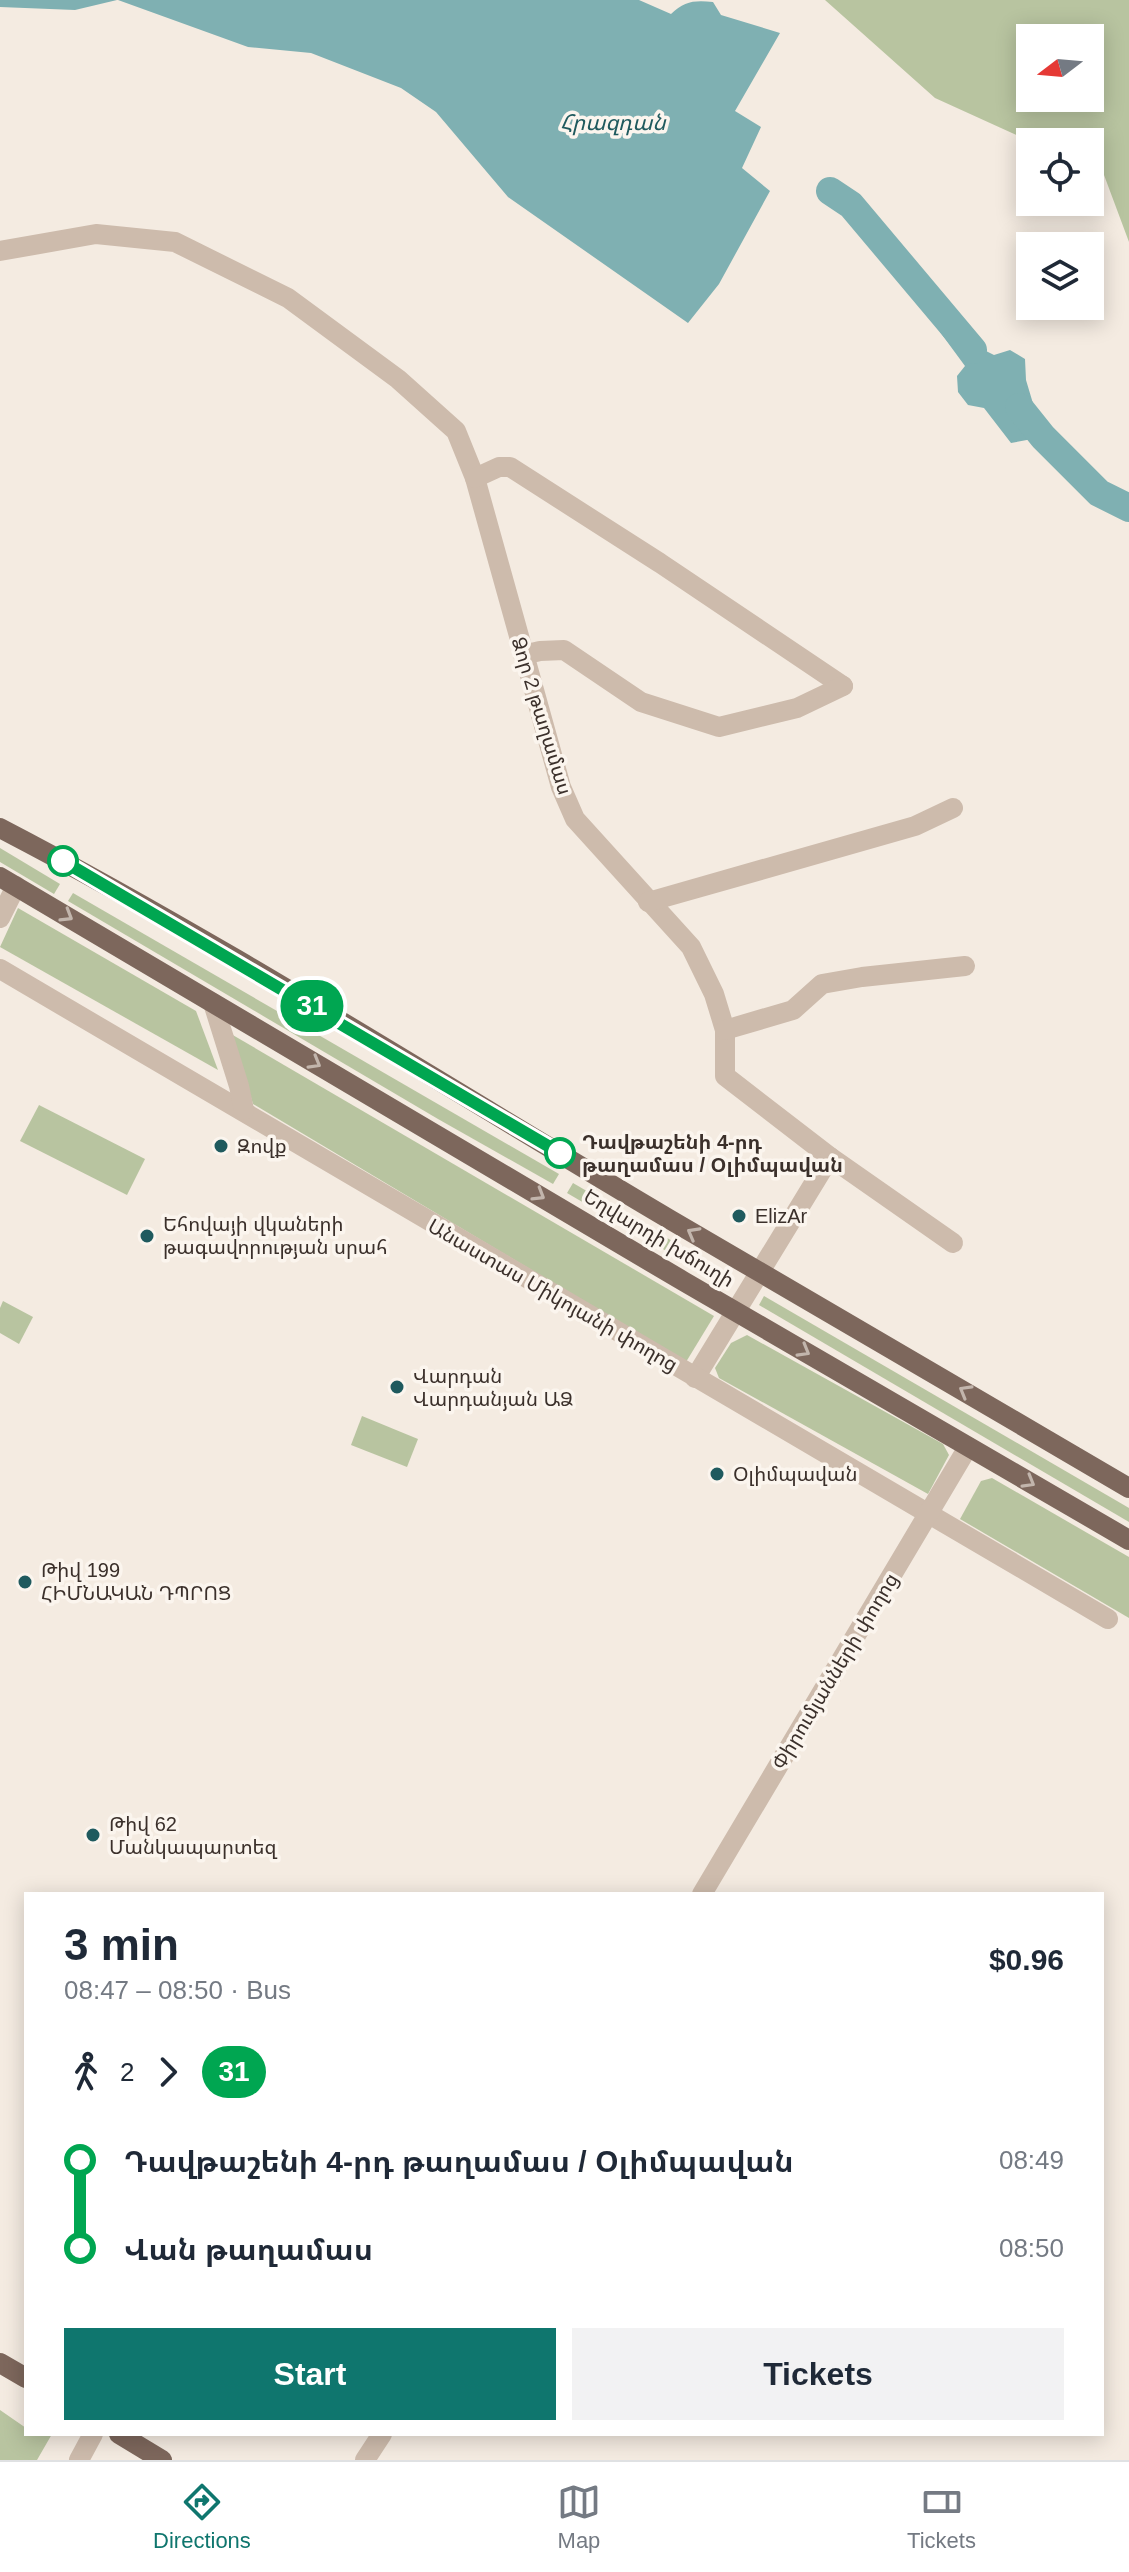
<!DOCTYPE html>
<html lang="en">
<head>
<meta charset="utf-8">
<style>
	body { margin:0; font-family:Helvetica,"Noto Sans Armenian",sans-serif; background:#f2f2f3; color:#1f2937; height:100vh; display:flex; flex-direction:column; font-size:30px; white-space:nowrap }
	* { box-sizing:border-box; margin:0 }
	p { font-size:26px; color:#747a83 }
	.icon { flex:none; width:44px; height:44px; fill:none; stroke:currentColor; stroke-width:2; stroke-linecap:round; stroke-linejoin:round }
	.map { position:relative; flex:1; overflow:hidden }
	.side { position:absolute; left:24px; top:1892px; width:1080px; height:544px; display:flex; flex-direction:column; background:#fff; border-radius:0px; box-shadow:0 4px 20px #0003 }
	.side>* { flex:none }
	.badge { padding:0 16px; border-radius:26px; font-size:28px; line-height:52px }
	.needle { width:52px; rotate:254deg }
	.fabs { position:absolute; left:1016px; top:24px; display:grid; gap:16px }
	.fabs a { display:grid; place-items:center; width:88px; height:88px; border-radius:0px; background:#fff; box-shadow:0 4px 20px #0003; font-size:40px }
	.map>.badge { position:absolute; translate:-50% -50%; box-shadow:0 0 0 4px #fff }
	.legs { display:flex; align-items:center; gap:12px; height:88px; padding:0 40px; font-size:26px }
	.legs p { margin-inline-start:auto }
	.summary { display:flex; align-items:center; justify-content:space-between; height:136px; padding:0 40px }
	h1 { font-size:44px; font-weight:600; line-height:60px }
	.action { display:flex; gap:16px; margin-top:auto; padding:16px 40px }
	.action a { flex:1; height:92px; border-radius:0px; background:#0f766e; color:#fff; font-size:32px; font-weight:600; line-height:92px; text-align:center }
	.action a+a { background:#f2f2f3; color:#1f2937 }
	ul { padding:0 40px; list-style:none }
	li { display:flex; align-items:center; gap:28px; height:88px; font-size:30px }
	li i { display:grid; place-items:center; width:12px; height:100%; margin:0 10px; background:currentColor }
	li i::after { content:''; width:20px; height:20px; margin:-10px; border:6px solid; border-radius:50%; background:#fff }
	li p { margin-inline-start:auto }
	li:first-child i { background:linear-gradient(#0000 50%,currentColor 0) }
	li:last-child i { background:linear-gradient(currentColor 50%,#0000 0) }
	.menu { display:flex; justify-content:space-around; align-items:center; height:112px; border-top:2px solid #e0e1e3; background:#fff; font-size:22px; color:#747a83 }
	.menu a { display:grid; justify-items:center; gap:4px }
	.menu .active { color:#0f766e }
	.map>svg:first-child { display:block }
	.green { fill:#b8c4a0; fill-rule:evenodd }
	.water { fill:#7fb0b2 }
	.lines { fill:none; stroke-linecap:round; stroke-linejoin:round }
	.river { stroke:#7fb0b2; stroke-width:28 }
	.minor { stroke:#cdbbac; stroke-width:20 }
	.major { stroke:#7d675c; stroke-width:20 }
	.oneway { stroke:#c2b5ac }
	.line-1-casing { stroke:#fff; stroke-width:18 }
	.line-1 { stroke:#00a651; stroke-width:12 }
	.stop-1-dot { fill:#fff; stroke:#00a651; stroke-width:4 }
	.poi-dot { fill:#1f5a5e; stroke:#fbf5ee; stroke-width:3 }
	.labels { text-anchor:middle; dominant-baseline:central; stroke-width:7; stroke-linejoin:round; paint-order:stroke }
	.street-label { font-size:20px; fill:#3b302b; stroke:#fbf5ee }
	.stop-label { font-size:20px; font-weight:bold; fill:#3b302b; stroke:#fbf5ee; text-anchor:start }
	.poi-label { font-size:20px; fill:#3b302b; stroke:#fbf5ee; text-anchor:start }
	.water-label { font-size:22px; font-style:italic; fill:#1f5a5e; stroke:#fbf5ee }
</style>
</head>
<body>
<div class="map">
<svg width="1129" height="2460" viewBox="0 0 1129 2460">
	<rect width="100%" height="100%" fill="#f4ebe1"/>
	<!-- green -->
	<g class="green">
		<path d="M825,0H1129V242L1104,175L1090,169V142H1032L935,98ZM1030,38H1090V98H1030Z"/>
		<path d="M0,848L60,884L54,894L0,862Z"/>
		<path d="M73,893L559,1174L553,1184L438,1119L68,901Z"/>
		<path d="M18,908L196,1011L218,1070L0,947Z"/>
		<path d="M231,1034L714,1316L686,1362L253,1104Z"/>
		<path d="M39,1105L145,1159L127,1195L20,1141Z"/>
		<path d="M573,1183L734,1277L728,1287L567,1193Z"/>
		<path d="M764,1296L1129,1508V1522L759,1305Z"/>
		<path d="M3,1301L33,1317L19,1344L0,1333V1308Z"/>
		<path d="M747,1335L943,1444L949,1455L928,1494L719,1378L715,1368L731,1343Z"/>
		<path d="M362,1416L418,1439L407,1467L351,1445Z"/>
		<path d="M992,1478L1129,1557V1618L960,1519L981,1481Z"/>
		<path d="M0,2410L26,2428V2434H52L37,2460H0Z"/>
	</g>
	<!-- water -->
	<g class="water">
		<path d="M0,0H117L75,10L0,7Z"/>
		<path d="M118,0H639L671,14C684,1 695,0 713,2L721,15L780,33L735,111L761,127L742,168L770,191L719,284L688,323L508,197L436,112L401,88L311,53L248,47Z"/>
		<path d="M960,315L986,351L994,355L1010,350L1025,359L1026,380L1043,437L1011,443L984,408L968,405L958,392L957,376L965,366L940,332L948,320Z"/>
	</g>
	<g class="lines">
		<!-- river -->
		<g class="river">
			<path d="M830,191L851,205L973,350"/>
			<path d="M1019,407L1043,437L1099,493L1129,508"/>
		</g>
		<!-- minor -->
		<g class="minor">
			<path d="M0,251L96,234L175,242L288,298L398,379L456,431L475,478L561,787L575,819L691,947L714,994L725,1030V1076L830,1157L695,1378"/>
			<path d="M475,478L499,467H510L660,563L843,686"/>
			<path d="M523,655L540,651L564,650L641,702L719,727L797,708L843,686"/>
			<path d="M648,902L915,826L953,808"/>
			<path d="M0,918L16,886"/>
			<path d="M0,969L1108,1619"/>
			<path d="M213,1003L239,1086L244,1110"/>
			<path d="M725,1030L793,1010L822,984L862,977L965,966"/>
			<path d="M830,1157L953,1243"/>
			<path d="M702,1894L968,1447"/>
			<path d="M79,2460L93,2434"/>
			<path d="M365,2460L382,2434"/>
		</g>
		<!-- major -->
		<g class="major">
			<path d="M0,828C229,947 447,1088 669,1219C822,1310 976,1398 1129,1488"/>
			<path d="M0,877L683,1281L1129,1540"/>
			<path d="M0,2363L26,2378"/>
			<path d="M119,2434L162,2460"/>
		</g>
	</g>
	<!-- one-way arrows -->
	<defs><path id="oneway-chevron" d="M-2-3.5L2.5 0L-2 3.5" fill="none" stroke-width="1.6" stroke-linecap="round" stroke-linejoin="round" transform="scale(2)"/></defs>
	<g class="oneway">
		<use href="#oneway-chevron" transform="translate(67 916) rotate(31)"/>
		<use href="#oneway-chevron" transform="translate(315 1063) rotate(30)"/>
		<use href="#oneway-chevron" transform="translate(539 1195) rotate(31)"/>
		<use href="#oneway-chevron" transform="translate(693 1233) rotate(-151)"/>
		<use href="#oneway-chevron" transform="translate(804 1351) rotate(30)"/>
		<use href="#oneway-chevron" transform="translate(965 1391) rotate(-150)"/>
		<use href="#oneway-chevron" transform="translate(1029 1482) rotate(30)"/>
	</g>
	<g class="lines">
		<!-- line-1 casing -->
		<g class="line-1-casing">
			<path id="line-1" d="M63,861L560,1153"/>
		</g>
		<!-- line-1 -->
		<use href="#line-1" class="line-1"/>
	</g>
	<!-- markers -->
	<g class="stop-1-dot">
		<circle cx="63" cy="861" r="14"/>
		<circle cx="560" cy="1153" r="14"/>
	</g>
	<g class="poi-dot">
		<circle cx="221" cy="1146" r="8"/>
		<circle cx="739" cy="1216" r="8"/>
		<circle cx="147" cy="1236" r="8"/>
		<circle cx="397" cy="1387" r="8"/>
		<circle cx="717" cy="1474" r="8"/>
		<circle cx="25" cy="1582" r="8"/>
		<circle cx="93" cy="1835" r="8"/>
	</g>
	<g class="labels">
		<!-- street labels -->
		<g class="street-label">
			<text transform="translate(542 716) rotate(73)">Ձոր 2 թաղամաս</text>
			<text transform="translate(659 1238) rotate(31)">Եղվարդի խճուղի</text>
			<text transform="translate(553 1295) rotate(30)">Անաստաս Միկոյանի փողոց</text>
			<text transform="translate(835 1671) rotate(-59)">Փիրումյանների փողոց</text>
		</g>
		<!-- stop labels -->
		<g class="stop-label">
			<text x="582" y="1142">Դավթաշենի 4-րդ<tspan x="582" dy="23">թաղամաս / Օլիմպավան</tspan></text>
		</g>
		<!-- poi labels -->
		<g class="poi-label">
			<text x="237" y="1146">Զովք</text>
			<text x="755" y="1216">ElizAr</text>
			<text x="163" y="1224">Եհովայի վկաների<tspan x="163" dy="23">թագավորության սրահ</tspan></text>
			<text x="413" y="1376">Վարդան<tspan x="413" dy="23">Վարդանյան ԱՁ</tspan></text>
			<text x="733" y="1474">Օլիմպավան</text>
			<text x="41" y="1570">Թիվ 199<tspan x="41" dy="23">ՀԻՄՆԱԿԱՆ ԴՊՐՈՑ</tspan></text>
			<text x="109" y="1824">Թիվ 62<tspan x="109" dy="23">Մանկապարտեզ</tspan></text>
		</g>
		<!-- water labels -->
		<g class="water-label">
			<text x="613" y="122">Հրազդան</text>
		</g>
	</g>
</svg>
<div class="fabs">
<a><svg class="needle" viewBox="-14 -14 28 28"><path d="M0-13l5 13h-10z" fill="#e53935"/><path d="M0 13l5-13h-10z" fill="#747a83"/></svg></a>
<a><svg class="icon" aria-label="locate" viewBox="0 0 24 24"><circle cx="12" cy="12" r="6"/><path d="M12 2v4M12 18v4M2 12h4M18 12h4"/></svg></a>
<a><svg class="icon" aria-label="layers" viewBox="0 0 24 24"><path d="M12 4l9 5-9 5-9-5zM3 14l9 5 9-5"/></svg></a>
</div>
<b class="badge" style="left:312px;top:1006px;background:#00a651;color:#fff">31</b>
<section class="side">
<div class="summary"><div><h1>3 min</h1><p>08:47 – 08:50 · Bus</p></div><b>$0.96</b></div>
<div class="legs"><svg class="icon" aria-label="walk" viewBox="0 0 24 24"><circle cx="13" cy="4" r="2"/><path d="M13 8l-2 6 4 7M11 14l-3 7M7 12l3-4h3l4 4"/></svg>2<svg class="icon" aria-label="forward" viewBox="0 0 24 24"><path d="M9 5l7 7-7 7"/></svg><b class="badge" style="background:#00a651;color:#fff">31</b></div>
<ul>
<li><i style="color:#00a651"></i><b>Դավթաշենի 4-րդ թաղամաս / Օլիմպավան</b><p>08:49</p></li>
<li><i style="color:#00a651"></i><b>Վան թաղամաս</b><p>08:50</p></li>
</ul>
<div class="action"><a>Start</a><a>Tickets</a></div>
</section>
</div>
<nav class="menu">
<a class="active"><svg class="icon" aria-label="directions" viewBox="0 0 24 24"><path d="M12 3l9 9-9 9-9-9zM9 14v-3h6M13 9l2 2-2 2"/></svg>Directions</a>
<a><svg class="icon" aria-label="map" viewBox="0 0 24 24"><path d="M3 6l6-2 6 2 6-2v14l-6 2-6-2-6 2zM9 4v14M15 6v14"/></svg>Map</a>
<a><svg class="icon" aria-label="tickets" viewBox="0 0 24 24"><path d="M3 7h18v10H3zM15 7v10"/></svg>Tickets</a>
</nav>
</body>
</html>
